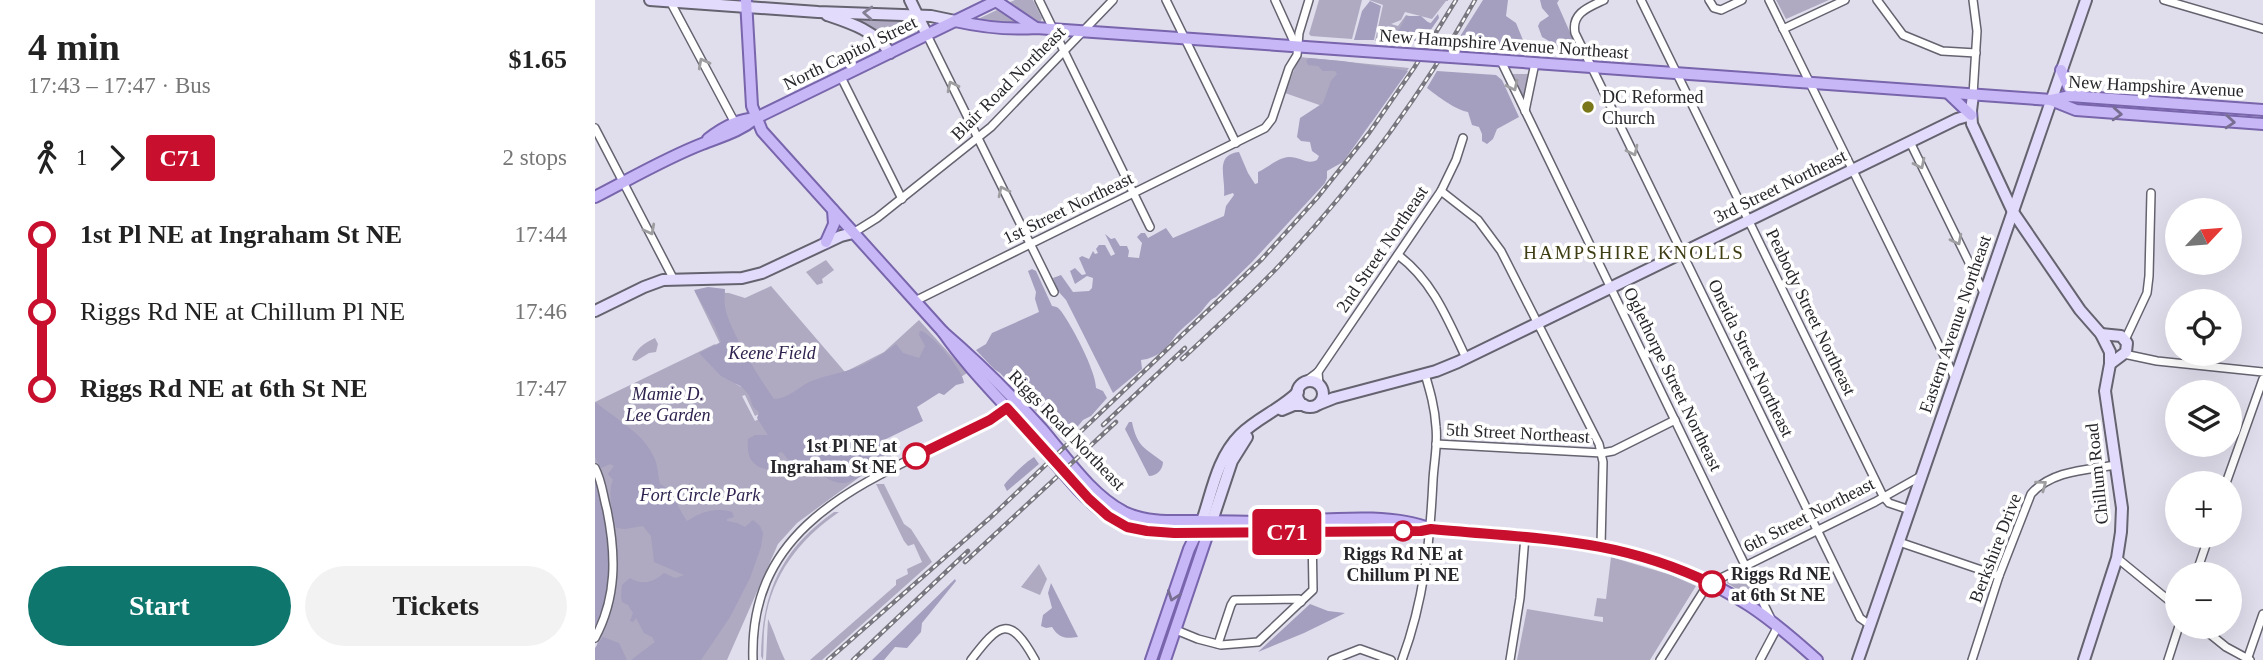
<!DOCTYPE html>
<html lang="en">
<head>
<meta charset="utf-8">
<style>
	body { margin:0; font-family:"Times New Roman",serif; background:#f2f2f2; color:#222; height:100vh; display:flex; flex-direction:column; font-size:26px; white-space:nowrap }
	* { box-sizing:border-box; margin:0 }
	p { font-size:23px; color:#767676 }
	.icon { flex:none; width:38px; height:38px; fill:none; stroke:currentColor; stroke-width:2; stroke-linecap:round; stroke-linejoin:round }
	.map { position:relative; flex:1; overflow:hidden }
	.details { display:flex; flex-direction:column; background:#fff; width:595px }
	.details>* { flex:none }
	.badge { padding:0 14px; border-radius:5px; font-size:24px; line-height:46px }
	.needle { width:46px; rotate:64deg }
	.tools { position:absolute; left:1570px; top:198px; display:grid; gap:14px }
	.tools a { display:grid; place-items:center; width:77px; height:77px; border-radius:50%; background:#fff; box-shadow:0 7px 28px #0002; font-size:35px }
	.map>.badge { position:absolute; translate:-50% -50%; box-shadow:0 0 0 4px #fff }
	.legs { display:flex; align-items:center; gap:10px; height:77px; padding:0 28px; font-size:23px }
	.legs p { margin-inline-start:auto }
	.headline { display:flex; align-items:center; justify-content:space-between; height:119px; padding:0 28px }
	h1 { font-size:38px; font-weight:700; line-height:52px }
	.cta { display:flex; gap:14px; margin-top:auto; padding:14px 28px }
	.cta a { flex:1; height:80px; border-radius:42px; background:#0f766e; color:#fff; font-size:28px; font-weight:700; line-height:80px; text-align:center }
	.cta a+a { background:#f2f2f2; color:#222 }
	ul { padding:0 28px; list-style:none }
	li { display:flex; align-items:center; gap:24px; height:77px; font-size:26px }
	li i { display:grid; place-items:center; width:10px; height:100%; margin:0 9px; background:currentColor }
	li i::after { content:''; width:18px; height:18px; margin:-9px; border:5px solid; border-radius:50%; background:#fff }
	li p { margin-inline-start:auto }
	li:first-child i { background:linear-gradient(#0000 50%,currentColor 0) }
	li:last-child i { background:linear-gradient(currentColor 50%,#0000 0) }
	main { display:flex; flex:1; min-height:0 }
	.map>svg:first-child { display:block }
	.green { fill:#afaac1; fill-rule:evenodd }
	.forest { fill:#a49ebf }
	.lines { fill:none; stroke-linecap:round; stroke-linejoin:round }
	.street-casing { stroke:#65636f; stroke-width:10 }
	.secondary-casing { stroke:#65636f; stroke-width:14 }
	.primary-casing { stroke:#7865ac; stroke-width:14 }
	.street { stroke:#fff; stroke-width:7 }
	.secondary { stroke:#e3dbfb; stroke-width:10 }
	.primary { stroke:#c8b7f7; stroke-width:10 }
	.rail-casing { stroke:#78767f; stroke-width:4.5 }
	.rail { stroke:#fff; stroke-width:2; stroke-dasharray:5; stroke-linecap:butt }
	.primary-bridge-casing { stroke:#7865ac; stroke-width:14; stroke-linecap:butt }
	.primary-bridge { stroke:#c8b7f7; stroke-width:10 }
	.oneway { stroke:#858093 }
	.oneway2 { stroke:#9e9da0 }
	.oneway3 { stroke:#786e91 }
	.line-1-casing { stroke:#fff; stroke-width:16 }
	.line-1 { stroke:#c8102e; stroke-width:10 }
	.poi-dot { fill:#7a761a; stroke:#fff; stroke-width:2.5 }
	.stop-1-dot { fill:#fff; stroke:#c8102e; stroke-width:3.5 }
	.labels { text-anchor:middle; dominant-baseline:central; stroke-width:7; stroke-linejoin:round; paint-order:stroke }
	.street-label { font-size:18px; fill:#27262b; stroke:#fff }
	.poi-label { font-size:18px; fill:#27262b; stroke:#fff; text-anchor:start }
	.park-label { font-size:18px; font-style:italic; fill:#2f224e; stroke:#fff }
	.stop-label { font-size:18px; font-weight:bold; fill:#27262b; stroke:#fff; text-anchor:end }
	.neighbourhood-label { font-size:19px; letter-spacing:2px; fill:#3f3d14; stroke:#fff }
</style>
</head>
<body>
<main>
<section class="details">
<div class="headline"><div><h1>4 min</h1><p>17:43 – 17:47 · Bus</p></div><b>$1.65</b></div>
<div class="legs"><svg class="icon" aria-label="walk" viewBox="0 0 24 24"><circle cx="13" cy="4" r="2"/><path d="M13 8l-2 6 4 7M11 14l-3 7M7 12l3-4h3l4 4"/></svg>1<svg class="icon" aria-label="forward" viewBox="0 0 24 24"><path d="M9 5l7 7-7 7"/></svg><b class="badge" style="background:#c8102e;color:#fff">C71</b><p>2 stops</p></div>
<ul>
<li><i style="color:#c8102e"></i><b>1st Pl NE at Ingraham St NE</b><p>17:44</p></li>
<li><i style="color:#c8102e"></i><span>Riggs Rd NE at Chillum Pl NE</span><p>17:46</p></li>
<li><i style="color:#c8102e"></i><b>Riggs Rd NE at 6th St NE</b><p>17:47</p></li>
</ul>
<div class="cta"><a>Start</a><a>Tickets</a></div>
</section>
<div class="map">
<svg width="1668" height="660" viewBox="0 0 1668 660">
	<rect width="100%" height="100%" fill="#e0deec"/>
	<!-- green -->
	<g class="green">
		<path d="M420,0H438L447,18L446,21H440L413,3Z"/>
		<path d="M724,0H767L757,39L716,36L714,34Z"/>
		<path d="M774,0H853V1H851L837,19L810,12L806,20L796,24L803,26L811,15L839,24L829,41H780L788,5Z"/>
		<path d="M1181,0H1234L1191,19Z"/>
		<path d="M404,9L427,24L426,25L381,20Z"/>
		<path d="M248,14L315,19L319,27L292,41Z"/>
		<path d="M704,57L814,68L776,123L690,93Z"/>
		<path d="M914,74H933L929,95H926Z"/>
		<path d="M231,260L239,270L227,279L228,283L222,285L211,272Z"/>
		<path d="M176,286L250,372L289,352L324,320L372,373L258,448L266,476L202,523L183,544L132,660H0C0,637 15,616 20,593C26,563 11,506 6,474L0,462V402L120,344L141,384L146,387L100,292L134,293L150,298ZM239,377L205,398L160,421L147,396L150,395L160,416Z"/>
		<path d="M60,338L63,344L61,352L54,353L41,361L37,360C41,349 49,343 60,338Z"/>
		<path d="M281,484H289L309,524L316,529L337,562L227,660H215L301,585V580L313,574L312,569L327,562L319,544L313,546L309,541Z"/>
		<path d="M239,512H244C205,539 177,574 170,622C168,635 169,649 168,660L166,656C167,593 186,549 239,512Z"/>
		<path d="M1016,557L1076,575L1101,586L1055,660H922L932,609L1008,622V617L999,616L1002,598L1011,599Z"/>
		<path d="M444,564L452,579L445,595L426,587Z"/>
		<path d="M1145,574L1150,575L1161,598L1160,600L1132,583L1133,580Z"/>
		<path d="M173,619C180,634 183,646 190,660H171Z"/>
	</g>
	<!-- forest -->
	<g class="forest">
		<path d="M888,0H913L911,16L921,23L930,45L934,46L933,49H910L864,43V38Z"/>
		<path d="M945,0H964L962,3L985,55L955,53L954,41L947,37L943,26L945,22L954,16L947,8Z"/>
		<path d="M775,1L786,6L779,40H759L767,11Z"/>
		<path d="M843,14L844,18L828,41L782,40L785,26L804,30L811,16H826L835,24Z"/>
		<path d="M714,58L747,61L813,71L748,162L732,171V178L730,183L657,262L621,297C614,300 611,306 606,312C598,320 588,327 581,335C572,348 563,358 546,360L547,369L518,393L471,300L463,291L458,278L466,275L478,292L494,291L497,288L498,278L492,276L480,284L475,271L480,268L487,275L491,274L484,258L487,256L494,259L498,251L500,254L503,253L501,249L504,245H510L516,256L520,254L510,234L516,239L520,238L525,246H532L534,251L533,257L544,258L547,243L542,237L546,233H550L553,238L571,228L578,238L629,216L631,206L639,195L638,193L629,196C631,177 619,155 644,152L653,173L660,184L663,183V172C674,167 682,158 694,157C706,157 712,165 722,160L724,156L717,151L715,142L706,141L702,137L705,118L728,103L736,81L742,74L740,71H728L723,66L713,65L711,61Z"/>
		<path d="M842,71L901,75L907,80L924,117L902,129L898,139L892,144L887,141V134L884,127L877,125L873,112C861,110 842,96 832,88Z"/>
		<path d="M437,269L441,271L457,306C461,307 462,306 466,311C477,326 501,371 501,388L508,391L512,398L496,416L488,420L470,442L405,373L399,369L381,350L391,344L397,333L444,312L440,299L441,292L433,271Z"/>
		<path d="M113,287L130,289C130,294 129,300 130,306C133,329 165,379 179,399C192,399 203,388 214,382C228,376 243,374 257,369C273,364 288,354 301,344L308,353L324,358L330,346L324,335L325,331H327C339,337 368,370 369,383L361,385L349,395L344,393L322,407L328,421L287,441L298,459C290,463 255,483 249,483C229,485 217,458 195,462L187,452L183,453L187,466L185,471C161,469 151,464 153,439L160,435H173L162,418L164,412L158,407L154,395L147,387L126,376L104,353L126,342L120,327L99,290Z"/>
		<path d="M0,402C22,420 51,434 61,462C63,469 63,477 65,484C79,491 83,509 92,521C106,512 120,507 137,512L139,517L132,519V521L142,523L150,527L158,520L165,526L168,533L166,547L155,578L135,617L106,660H36L60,642L57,637L49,633L41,618L38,622L35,621L38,613L33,605L27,602L26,596L27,585L35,578C47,586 59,582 69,573L80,578L89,575L59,562L56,536L48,526L30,529L21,528C18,513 12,493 18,480L13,474L19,466L15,464L6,468L0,457Z"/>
		<path d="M534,422H537C542,447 550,448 568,462C568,469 562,476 554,476L530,429Z"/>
		<path d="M439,457L444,464L412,491L409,485C414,478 431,462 439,457Z"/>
		<path d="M0,481C15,528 22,582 0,627Z"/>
		<path d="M360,579L361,581L327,623L326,632L312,648L300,647L289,660H277Z"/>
		<path d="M456,583L483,637C470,639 464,638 457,627L451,628L446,626L448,615L457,608L453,593Z"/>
		<path d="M715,604L733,611L750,613L709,633L663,652Z"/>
		<path d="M8,637L24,643L32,660H0V648Z"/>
	</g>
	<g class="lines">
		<!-- street casing -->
		<g class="street-casing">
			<g id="street">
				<path d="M444,0L555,227"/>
				<path d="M571,0L641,143"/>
				<path d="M680,0L700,44"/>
				<path d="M1009,0C994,7 976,13 980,33L1265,618L1275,625"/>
				<path d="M1046,0L1288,496L1294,503L1315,510"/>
				<path d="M1114,0L1119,8L1126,10L1147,0"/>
				<path d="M1174,0L1360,378"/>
				<path d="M1282,0L1308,35L1347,51L1381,53"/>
				<path d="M1378,0L1382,31L1378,95"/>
				<path d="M1569,0L1668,29"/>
				<path d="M75,1L140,123"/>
				<path d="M1188,29L1250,0"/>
				<path d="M332,35L459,292"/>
				<path d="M906,61L1177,621"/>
				<path d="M246,77L307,199"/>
				<path d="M930,111L940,63"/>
				<path d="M0,128L78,278"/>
				<path d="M1315,142L1389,293"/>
				<path d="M846,191L883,220L906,251L1004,444L1008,462L1006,546"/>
				<path d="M258,233L282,218L396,127L518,0"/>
				<path d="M803,255C838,281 853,320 871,358"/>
				<path d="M320,301L670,128L677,119L694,68L702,55L704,33L714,0"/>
				<path d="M1530,340L1552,293L1554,276L1556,193"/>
				<path d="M1529,354L1562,361L1668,372"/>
				<path d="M723,372L724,384"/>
				<path d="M711,381L723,372L846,191L861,160L868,138"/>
				<path d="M841,444L1007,453L1018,451L1080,420"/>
				<path d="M0,468C7,481 8,496 12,510C21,555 22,597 0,638"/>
				<path d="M1631,483L1668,379"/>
				<path d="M1304,542L1404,576"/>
				<path d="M1522,558L1582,607"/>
				<path d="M1601,574L1614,536"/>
				<path d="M1605,626L1631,647L1655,660"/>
				<path d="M581,630L603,639L626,645L663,642L718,590L717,531"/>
				<path d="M623,644L636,605L639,600L704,599L706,602"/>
				<path d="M158,660C154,538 245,493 340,447C366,434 394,425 415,405"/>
				<path d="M376,660C404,623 415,614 440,660"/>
				<path d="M737,660L765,649L796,660"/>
				<path d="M807,660C829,601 835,542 838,480C839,462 843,444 841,427C840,408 835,391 830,374"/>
				<path d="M915,660L925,598L930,536"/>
				<path d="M1065,660L1108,592L1120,581L1280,502L1326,476"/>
				<path d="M1165,660L1183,626"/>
				<path d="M1377,660L1404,576L1436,494C1457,470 1492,470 1521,465"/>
				<path d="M1573,660L1584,626"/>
				<path d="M1652,660L1668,614"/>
			</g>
		</g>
		<!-- secondary casing -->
		<g class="secondary-casing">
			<g id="secondary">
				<path d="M55,0L223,12L336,16L360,21"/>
				<path d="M315,0L332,35"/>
				<path d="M232,15C256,23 281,31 295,53"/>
				<path d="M1378,95L1376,111L1377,124L1418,212L1485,310L1506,334L1515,352V364L1510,391L1527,508L1526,532L1522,558L1489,660"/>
				<path d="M0,311L49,287L68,280L147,278L167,273L246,236L258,233"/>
				<path d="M1506,334L1526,336L1532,343L1531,352L1515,364"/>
				<circle cx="715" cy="394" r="13"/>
				<path d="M724,404L739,398L841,371L863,362L1362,119L1376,115"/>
				<path d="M687,410L699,405H709"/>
				<path d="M607,521C617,492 622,458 645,435C662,418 686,409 703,392"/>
				<path d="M617,521L637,461L652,437"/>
				<path d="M1263,660L1491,0"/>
			</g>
		</g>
		<!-- primary casing -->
		<g class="primary-casing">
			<g id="primary">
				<path d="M151,0L157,106L167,131L348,332C373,368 403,397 432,430C456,457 487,500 517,519C536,531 558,532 579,533L832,530"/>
				<path d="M360,21C387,27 414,30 441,28L811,54"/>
				<path d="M885,59L1456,100L1475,96L1668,110"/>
				<path d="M1466,70L1474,88L1487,96"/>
				<path d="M1353,93L1376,115"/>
				<path d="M1456,100L1481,110L1668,124"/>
				<path d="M113,139C127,128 143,119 161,118"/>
				<path d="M0,197C35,179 71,158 107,144C127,136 144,132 161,118L401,1L441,28"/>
				<path d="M231,242L239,224L238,210"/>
				<path d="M348,332C383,362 416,395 447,429C471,457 495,494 529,512C552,523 578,521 603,521C628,521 652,522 677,522C725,521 792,511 836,529C950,538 1057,541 1155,606C1179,622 1201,641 1222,660"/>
				<path d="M556,660L594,549L605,526"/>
				<path d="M570,660L615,527"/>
			</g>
		</g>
		<!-- street -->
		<use href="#street" class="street"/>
		<!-- secondary -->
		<use href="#secondary" class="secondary"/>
		<!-- primary -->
		<use href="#primary" class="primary"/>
		<!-- rail casing -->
		<g class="rail-casing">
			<g id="rail">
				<path d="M587,359C618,330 650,301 680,270C757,189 825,98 880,0"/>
				<path d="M508,425L590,348"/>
				<path d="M370,562L521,422"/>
				<path d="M233,660L397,516L667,259L722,198L774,133L819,68L861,0"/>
				<path d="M258,660L373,551"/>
			</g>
		</g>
		<!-- rail -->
		<use href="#rail" class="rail"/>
		<!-- primary-bridge casing -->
		<g class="primary-bridge-casing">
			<path id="primary-bridge" d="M811,54L885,59"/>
		</g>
		<!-- primary-bridge -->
		<use href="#primary-bridge" class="primary-bridge"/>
	</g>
	<!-- one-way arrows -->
	<defs><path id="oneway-chevron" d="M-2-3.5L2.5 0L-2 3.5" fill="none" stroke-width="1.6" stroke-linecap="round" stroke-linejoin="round" transform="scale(1.75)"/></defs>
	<use class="oneway" href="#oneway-chevron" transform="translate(273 13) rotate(-177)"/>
	<g class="oneway2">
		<use href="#oneway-chevron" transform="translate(108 63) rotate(-118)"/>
		<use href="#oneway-chevron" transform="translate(357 86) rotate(-116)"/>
		<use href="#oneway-chevron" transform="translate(918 86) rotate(64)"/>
		<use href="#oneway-chevron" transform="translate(1038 151) rotate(64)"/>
		<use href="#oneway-chevron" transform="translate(1325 164) rotate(64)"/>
		<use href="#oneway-chevron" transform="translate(408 191) rotate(-116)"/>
		<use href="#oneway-chevron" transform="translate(55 230) rotate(62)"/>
		<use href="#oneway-chevron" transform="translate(1362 240) rotate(63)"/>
		<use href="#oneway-chevron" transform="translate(1447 485) rotate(-37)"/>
	</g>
	<g class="oneway3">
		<use href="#oneway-chevron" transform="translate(1522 114) rotate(4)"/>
		<use href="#oneway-chevron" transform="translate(1635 122) rotate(4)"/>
		<use href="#oneway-chevron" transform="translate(578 596) rotate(109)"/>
	</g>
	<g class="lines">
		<!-- line-1 casing -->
		<g class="line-1-casing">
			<path id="line-1" d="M321,456L395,420L412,408L494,499L513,516L532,527L552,531L579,533L826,531L836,529C939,539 1022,537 1117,584"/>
		</g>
		<!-- line-1 -->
		<use href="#line-1" class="line-1"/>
	</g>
	<!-- markers -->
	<circle class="poi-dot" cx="993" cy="107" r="7"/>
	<g class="stop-1-dot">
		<circle cx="321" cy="456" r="12"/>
		<circle cx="808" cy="531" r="9"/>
		<circle cx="1117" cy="584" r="12"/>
	</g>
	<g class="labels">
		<!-- street labels -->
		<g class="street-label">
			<text transform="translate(909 44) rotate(4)">New Hampshire Avenue Northeast</text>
			<text transform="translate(255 53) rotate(-26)">North Capitol Street</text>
			<text transform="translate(413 83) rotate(-45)">Blair Road Northeast</text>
			<text transform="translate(1561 86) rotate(3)">New Hampshire Avenue</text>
			<text transform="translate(1185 186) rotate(-26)">3rd Street Northeast</text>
			<text transform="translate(473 208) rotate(-26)">1st Street Northeast</text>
			<text transform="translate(787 249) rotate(-56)">2nd Street Northeast</text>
			<text transform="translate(1216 312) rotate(64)">Peabody Street Northeast</text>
			<text transform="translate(1360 324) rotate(-71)">Eastern Avenue Northeast</text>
			<text transform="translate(1156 358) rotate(64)">Oneida Street Northeast</text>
			<text transform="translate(1078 379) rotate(64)">Oglethorpe Street Northeast</text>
			<text transform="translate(472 430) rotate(46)">Riggs Road Northeast</text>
			<text transform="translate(923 433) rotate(3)">5th Street Northeast</text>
			<text transform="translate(1502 474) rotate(-96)">Chillum Road</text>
			<text transform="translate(1214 515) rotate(-27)">6th Street Northeast</text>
			<text transform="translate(1400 548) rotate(-69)">Berkshire Drive</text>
		</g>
		<!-- poi labels -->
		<g class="poi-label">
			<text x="1007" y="97">DC Reformed<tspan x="1007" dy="21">Church</tspan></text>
		</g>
		<!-- park labels -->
		<g class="park-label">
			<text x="177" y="353">Keene Field</text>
			<text x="73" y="394">Mamie D.<tspan x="73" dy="21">Lee Garden</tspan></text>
			<text x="105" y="495">Fort Circle Park</text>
		</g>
		<!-- stop labels -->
		<g class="stop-label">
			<text x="302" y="446">1st Pl NE at<tspan x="302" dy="21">Ingraham St NE</tspan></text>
			<text x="808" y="554" text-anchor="middle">Riggs Rd NE at<tspan x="808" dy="21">Chillum Pl NE</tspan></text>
			<text x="1136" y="574" text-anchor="start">Riggs Rd NE<tspan x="1136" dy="21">at 6th St NE</tspan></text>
		</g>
		<!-- neighbourhood labels -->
		<g class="neighbourhood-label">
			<text x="1039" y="252">HAMPSHIRE KNOLLS</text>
		</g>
	</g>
</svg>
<div class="tools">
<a><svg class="needle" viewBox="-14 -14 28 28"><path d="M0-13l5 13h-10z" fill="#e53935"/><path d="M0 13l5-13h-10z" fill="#767676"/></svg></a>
<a><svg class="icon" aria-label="locate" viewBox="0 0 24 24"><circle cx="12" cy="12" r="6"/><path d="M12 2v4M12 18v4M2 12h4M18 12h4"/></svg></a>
<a><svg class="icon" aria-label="layers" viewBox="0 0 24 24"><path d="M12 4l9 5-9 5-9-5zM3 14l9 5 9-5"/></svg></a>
<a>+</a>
<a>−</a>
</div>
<b class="badge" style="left:692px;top:532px;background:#c8102e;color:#fff">C71</b>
</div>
</main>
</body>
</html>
